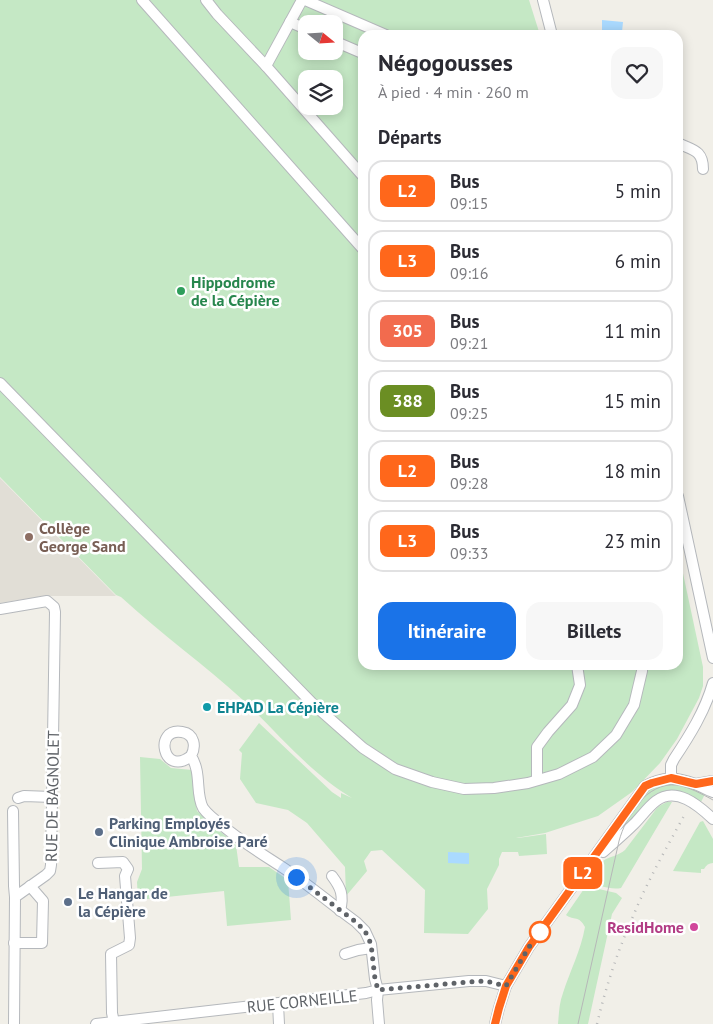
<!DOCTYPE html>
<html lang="fr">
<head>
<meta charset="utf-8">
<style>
	body { margin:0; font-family:"PT Sans",sans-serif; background:#f7f7f7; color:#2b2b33; height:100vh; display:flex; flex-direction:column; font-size:19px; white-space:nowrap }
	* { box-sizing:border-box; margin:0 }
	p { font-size:16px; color:#7c7c81 }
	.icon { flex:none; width:28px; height:28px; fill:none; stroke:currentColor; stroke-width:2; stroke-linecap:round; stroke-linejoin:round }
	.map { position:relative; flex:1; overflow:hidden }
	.drawer { position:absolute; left:358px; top:30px; width:325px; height:640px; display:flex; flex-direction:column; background:#fff; border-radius:15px; box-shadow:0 2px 12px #0003 }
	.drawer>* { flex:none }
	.badge { padding:0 10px; border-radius:8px; font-size:18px; line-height:32px }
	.needle { width:32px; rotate:108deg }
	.tools { position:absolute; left:298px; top:15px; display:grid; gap:10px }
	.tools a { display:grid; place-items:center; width:45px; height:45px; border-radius:10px; background:#fff; box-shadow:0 2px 12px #0003; font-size:25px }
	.you { position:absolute; width:25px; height:25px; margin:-12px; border:4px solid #fff; border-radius:50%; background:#1a73e8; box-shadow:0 0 0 8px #1a73e833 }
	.map>.badge { position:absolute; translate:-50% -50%; box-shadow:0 0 0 2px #fff }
	h2 { padding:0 20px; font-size:19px; line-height:45px }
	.round { display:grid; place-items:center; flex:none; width:52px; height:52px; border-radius:15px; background:#f7f7f7 }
	.head { display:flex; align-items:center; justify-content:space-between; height:85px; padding:0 20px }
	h1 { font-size:24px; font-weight:700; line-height:38px }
	.primary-button { display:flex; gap:10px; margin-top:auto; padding:10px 20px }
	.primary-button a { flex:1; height:58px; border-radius:15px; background:#1a73e8; color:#fff; font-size:20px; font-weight:700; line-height:58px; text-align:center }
	.primary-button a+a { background:#f7f7f7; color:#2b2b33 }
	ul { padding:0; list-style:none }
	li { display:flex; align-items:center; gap:15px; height:62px; margin:0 10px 8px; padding:0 10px; border:2px solid #e1e1e2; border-radius:15px }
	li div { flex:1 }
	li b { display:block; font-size:19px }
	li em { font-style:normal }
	li .badge { min-width:55px; font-weight:700; text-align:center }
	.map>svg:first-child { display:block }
	.education { fill:#e1ded6 }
	.green { fill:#c5e8c5; fill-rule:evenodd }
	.water { fill:#aadaff }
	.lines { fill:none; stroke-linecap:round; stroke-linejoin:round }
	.minor-casing { stroke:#b5b8bc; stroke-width:12 }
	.minor { stroke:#fff; stroke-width:10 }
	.tram { stroke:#b6b7b8; stroke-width:1 }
	.rail { stroke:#b6b7b8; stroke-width:2.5; stroke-dasharray:1 6; stroke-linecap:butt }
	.line-casing { stroke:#fff; stroke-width:11 }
	.line { stroke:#ff671b; stroke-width:8 }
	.walk { stroke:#5f6368; stroke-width:5; stroke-dasharray:0 9 }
	.leisure-dot { fill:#2e9e5b; stroke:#fff; stroke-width:2 }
	.education-dot { fill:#8d6e63; stroke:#fff; stroke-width:2 }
	.culture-dot { fill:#0f9aa8; stroke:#fff; stroke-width:2 }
	.service-dot { fill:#5c6f8a; stroke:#fff; stroke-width:2 }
	.hotel-dot { fill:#d1479c; stroke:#fff; stroke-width:2 }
	.stop-dot { fill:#fff; stroke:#ff671b; stroke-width:2.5 }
	.labels { text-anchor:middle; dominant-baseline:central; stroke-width:5; stroke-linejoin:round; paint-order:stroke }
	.leisure-label { font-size:16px; font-weight:bold; fill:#27864d; stroke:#fff; text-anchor:start }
	.education-label { font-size:16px; font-weight:bold; fill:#785e54; stroke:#fff; text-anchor:start }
	.culture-label { font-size:16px; font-weight:bold; fill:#0d838f; stroke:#fff; text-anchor:start }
	.street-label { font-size:16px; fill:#5f6368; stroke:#fff }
	.service-label { font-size:16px; font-weight:bold; fill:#4e5e75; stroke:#fff; text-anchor:start }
	.hotel-label { font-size:16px; font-weight:bold; fill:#b23c85; stroke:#fff; text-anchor:end }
</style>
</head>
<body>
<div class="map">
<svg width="713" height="1024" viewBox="0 0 713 1024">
	<rect width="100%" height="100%" fill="#f1efe8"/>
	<!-- education -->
	<path class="education" d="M0,478L116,596H44L0,603Z"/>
	<!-- green -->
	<g class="green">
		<path d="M0,0H529L540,35H362V665H678V550L703,667V686L699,698L677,739L660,763L632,792L598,816L545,833L516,838H518L546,834L547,854L519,856L518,852H502L499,859V865L487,889L488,909L468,934L424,933L425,890L382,850L371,851L364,861L367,871L346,896L345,867L307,823L288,810L256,803L240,779L242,753L239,750L259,723L332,792L341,798V793L352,798C310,773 279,734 244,701C205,665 161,634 121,597L116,595L0,477ZM306,24H334V51H306ZM306,79H334V106H306Z"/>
		<path d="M140,757L160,759L171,768L192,770L197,811L236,845L239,867H269L288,880L291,920L227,926L224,891L138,900L137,882L142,869Z"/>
		<path d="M667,783L687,785L705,794L701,802L684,794L644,808L603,847L645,792L653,787Z"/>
		<path d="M667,802H672L621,888C612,890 595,886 589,879C594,873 599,863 606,859C613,856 619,855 625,850L657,808L661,805Z"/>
		<path d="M703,821L713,839V863C709,863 706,865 704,869H701V873L673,871L700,822Z"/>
		<path d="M586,886L616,893L622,898L612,914L588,1024H558C559,1014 559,1003 563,993C570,971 581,950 585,927C579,915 574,921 566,915Z"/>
	</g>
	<!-- water -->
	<g class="water">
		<path d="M602,20L623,22L622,32L602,30Z"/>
		<path d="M448,852L469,853V864L448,863Z"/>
	</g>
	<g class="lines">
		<!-- minor casing -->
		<g class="minor-casing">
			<g id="minor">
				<path d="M142,0L362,248"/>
				<path d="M206,0L217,14L266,66"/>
				<path d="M302,0L266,66L362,175"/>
				<path d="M305,0L386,35"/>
				<path d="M543,0L552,35"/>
				<path d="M290,22L306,29"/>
				<path d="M334,41L362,53"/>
				<path d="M678,143C691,150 703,149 703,169"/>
				<path d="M0,383L312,703L363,748L395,769L432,782L464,789L494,788L528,783L559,774L593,757L616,735L634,705L642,671V665"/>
				<path d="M678,496L713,658"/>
				<path d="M0,609L47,601L54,607L55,612L51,865L50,871L46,875L15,897L14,1024"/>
				<path d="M191,756C163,778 153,727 182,732C195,734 196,747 191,756C202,773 195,793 203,808C208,815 216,821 223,826C242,842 262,854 282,867C308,884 331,904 356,922L365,931L371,944L375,979L378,990L377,1000L379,1024"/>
				<path d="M671,778V765L674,759C690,735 705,711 713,683"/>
				<path d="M537,780V747L548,732L572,705L580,685L577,665"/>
				<path d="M696,784L713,781"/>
				<path d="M18,798L24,796L52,797"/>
				<path d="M13,811L14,886L15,897"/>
				<path d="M603,852C613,843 624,834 634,824C641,817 648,807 656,801C676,786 698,805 713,819"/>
				<path d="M98,863L123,862L128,869L125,876L130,938L129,945L111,954L112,1013L114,1022"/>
				<path d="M332,876C341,888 344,895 340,911"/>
				<path d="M14,943H42L43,901L30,886"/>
				<path d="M345,954L358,950L371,948"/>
				<path d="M278,1004L279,1024"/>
				<path d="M96,1024L366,993L378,990L469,981H486L506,986"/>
				<path d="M495,1024L499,1008L506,986L529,947L645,786C663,776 676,777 695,784C701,786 707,790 713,792"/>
			</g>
		</g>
		<!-- minor -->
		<use href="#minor" class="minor"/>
		<!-- tram -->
		<path class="tram" d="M578,1024L619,841C626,816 646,782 677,785C689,787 702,794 713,800"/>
		<!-- rail -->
		<path class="rail" d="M597,1024C606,986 618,950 634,914C648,880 667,847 685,814"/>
	</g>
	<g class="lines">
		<!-- line casing -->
		<g class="line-casing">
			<path id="line" d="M495,1024L499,1008L506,986L529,947L645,786L652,783L671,778L696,784L713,781"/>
		</g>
		<!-- line -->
		<use href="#line" class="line"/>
		<!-- walk -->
		<path class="walk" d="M296,877L356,922L365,931L371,944L375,979L378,990L469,982L486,981L506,986L529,947L543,927L540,932"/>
	</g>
	<!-- markers -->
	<circle class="leisure-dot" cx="181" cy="291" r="5"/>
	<circle class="education-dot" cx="29" cy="537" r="5"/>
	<circle class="culture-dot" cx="207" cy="707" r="5"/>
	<g class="service-dot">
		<circle cx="99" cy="832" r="5"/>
		<circle cx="68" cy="902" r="5"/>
	</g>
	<circle class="hotel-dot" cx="694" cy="927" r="5"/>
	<circle class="stop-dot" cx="540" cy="932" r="10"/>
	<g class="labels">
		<!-- leisure labels -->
		<g class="leisure-label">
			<text x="191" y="282">Hippodrome<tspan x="191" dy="18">de la Cépière</tspan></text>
		</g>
		<!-- education labels -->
		<g class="education-label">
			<text x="39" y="528">Collège<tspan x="39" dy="18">George Sand</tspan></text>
		</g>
		<!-- culture labels -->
		<g class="culture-label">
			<text x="217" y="707">EHPAD La Cépière</text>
		</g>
		<!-- street labels -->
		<g class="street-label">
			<text transform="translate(52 796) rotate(-89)">RUE DE BAGNOLET</text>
			<text transform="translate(302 1001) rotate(-6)">RUE CORNEILLE</text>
		</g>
		<!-- service labels -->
		<g class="service-label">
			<text x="109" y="823">Parking Employés<tspan x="109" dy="18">Clinique Ambroise Paré</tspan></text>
			<text x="78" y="893">Le Hangar de<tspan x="78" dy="18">la Cépière</tspan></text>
		</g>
		<!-- hotel labels -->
		<g class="hotel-label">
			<text x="684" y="927">ResidHome</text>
		</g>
	</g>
</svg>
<div class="tools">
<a><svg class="needle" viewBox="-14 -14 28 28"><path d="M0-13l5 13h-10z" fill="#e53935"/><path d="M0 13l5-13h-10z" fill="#7c7c81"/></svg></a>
<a><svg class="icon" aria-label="layers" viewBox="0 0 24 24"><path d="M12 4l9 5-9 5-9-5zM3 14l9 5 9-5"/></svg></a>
</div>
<div class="you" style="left:296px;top:877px"></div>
<b class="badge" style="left:583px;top:873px;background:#ff671b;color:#fff">L2</b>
<section class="drawer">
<div class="head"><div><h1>Négogousses</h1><p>À pied · 4 min · 260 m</p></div><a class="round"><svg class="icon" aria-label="heart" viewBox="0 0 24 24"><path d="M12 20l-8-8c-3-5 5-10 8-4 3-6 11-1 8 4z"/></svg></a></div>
<h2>Départs</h2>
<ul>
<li><span class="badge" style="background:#ff671b;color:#fff">L2</span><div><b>Bus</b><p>09:15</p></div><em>5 min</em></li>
<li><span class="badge" style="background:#ff671b;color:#fff">L3</span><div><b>Bus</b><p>09:16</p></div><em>6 min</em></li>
<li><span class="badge" style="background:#f26b4e;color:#fff">305</span><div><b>Bus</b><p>09:21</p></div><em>11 min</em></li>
<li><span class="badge" style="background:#6b8e23;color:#fff">388</span><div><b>Bus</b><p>09:25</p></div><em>15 min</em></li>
<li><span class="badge" style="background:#ff671b;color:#fff">L2</span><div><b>Bus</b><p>09:28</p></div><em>18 min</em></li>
<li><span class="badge" style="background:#ff671b;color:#fff">L3</span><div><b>Bus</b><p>09:33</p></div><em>23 min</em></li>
</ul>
<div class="primary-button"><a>Itinéraire</a><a>Billets</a></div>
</section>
</div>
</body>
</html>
